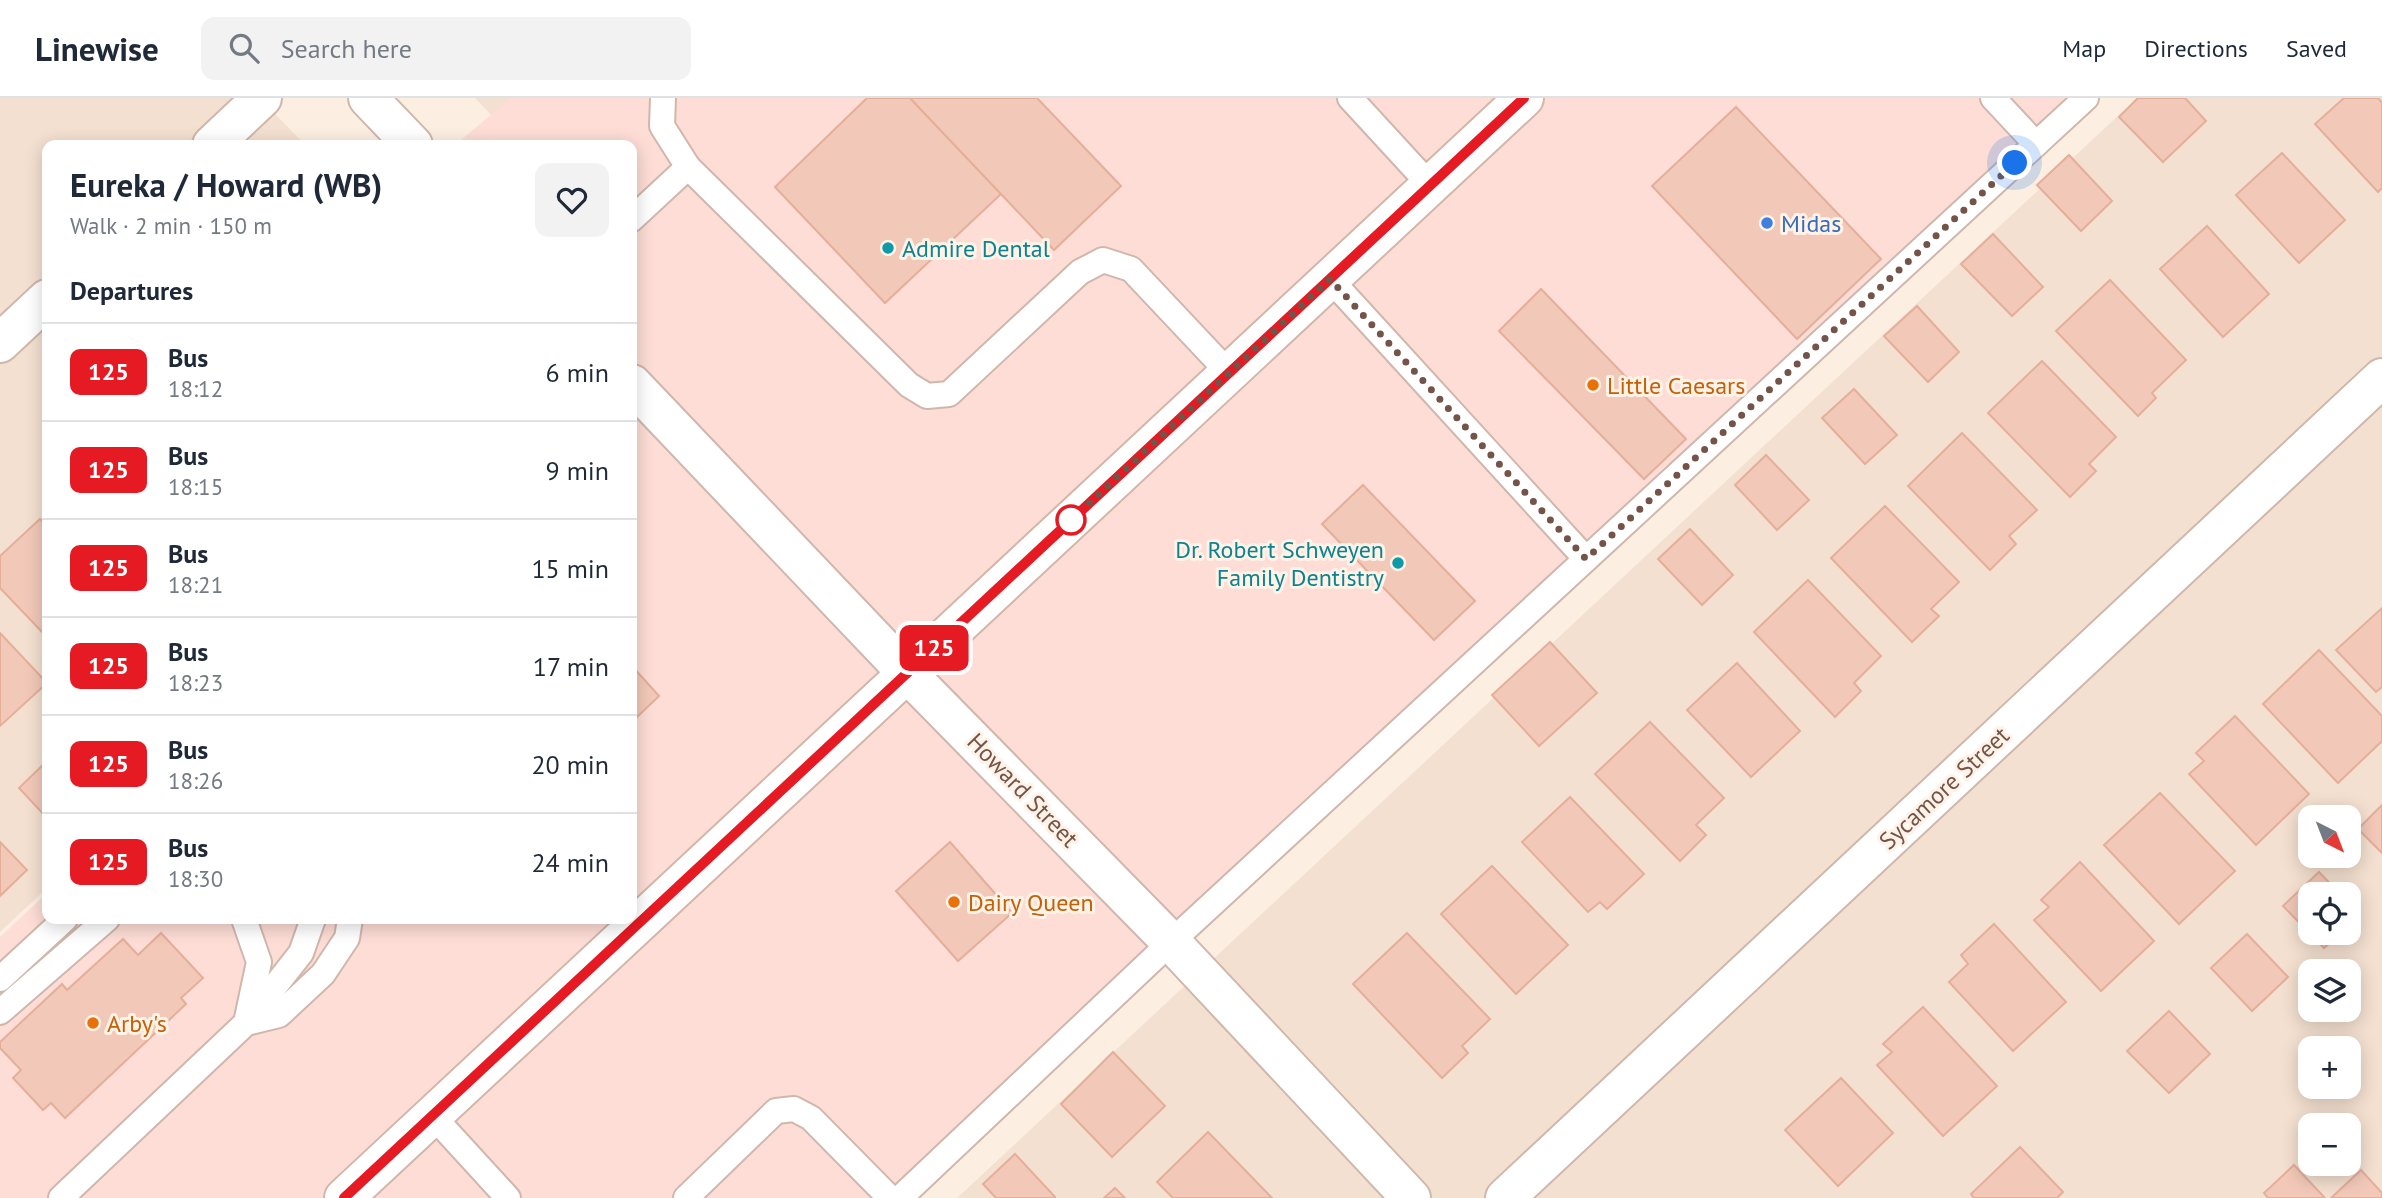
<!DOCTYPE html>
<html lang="en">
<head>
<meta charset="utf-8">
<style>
	body { margin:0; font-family:"PT Sans",sans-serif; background:#f2f2f3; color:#1f2937; height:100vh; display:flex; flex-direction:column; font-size:26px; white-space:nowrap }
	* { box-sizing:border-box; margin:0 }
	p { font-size:23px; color:#747a83 }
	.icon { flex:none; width:38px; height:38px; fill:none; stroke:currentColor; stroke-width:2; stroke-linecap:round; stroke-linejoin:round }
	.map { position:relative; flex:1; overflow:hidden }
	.drawer { position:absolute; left:42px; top:42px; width:595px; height:784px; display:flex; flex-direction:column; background:#fff; border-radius:14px; box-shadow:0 4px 18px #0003 }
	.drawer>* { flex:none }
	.badge { padding:0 14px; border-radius:10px; font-size:24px; line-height:46px }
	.needle { width:46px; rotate:138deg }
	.fabs { position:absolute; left:2298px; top:707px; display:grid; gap:14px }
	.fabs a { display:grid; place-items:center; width:63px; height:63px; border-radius:14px; background:#fff; box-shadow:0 4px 18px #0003; font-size:35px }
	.you { position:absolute; width:35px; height:35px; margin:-18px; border:5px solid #fff; border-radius:50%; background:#1a73e8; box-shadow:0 0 0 10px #1a73e833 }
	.map>.badge { position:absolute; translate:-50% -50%; box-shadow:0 0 0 4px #fff }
	h2 { padding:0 28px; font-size:26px; line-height:63px }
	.round { display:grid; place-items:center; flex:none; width:74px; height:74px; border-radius:14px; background:#f2f2f3 }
	.overview { display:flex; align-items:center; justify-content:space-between; height:119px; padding:0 28px }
	h1 { font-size:33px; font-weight:800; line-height:52px }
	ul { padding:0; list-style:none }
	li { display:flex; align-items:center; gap:21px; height:98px; padding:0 28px; border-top:2px solid #e0e1e3 }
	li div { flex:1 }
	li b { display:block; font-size:26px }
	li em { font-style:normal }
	li .badge { min-width:77px; font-weight:700; text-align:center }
	header { display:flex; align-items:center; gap:42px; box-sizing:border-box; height:98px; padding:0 35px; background:#fff; border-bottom:2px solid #e0e1e3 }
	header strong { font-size:33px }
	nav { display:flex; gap:38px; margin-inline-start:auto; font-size:24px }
	.search { width:490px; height:63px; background:#f2f2f3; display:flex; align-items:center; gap:18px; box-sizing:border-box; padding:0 24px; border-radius:14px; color:#747a83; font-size:26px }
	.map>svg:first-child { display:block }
	.residential { fill:#f4e0d0; fill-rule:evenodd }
	.commercial { fill:#fdddd5 }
	.building { fill:#f2c9b9; stroke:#e5ae99; stroke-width:2 }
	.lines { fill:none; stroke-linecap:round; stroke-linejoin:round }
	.service-casing { stroke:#d0b7ab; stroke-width:28 }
	.minor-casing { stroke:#d0b7ab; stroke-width:42 }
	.secondary-casing { stroke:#d3b6a8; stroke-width:42 }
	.service { stroke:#fff; stroke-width:24 }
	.minor { stroke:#fff; stroke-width:38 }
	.secondary { stroke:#fff; stroke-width:38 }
	.line-casing { stroke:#fff; stroke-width:16 }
	.line { stroke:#e51a23; stroke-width:10 }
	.walk { stroke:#745348; stroke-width:7; stroke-dasharray:0 12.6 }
	.shop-dot { fill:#3f7fe0; stroke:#fff3e8; stroke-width:2.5 }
	.culture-dot { fill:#0f9aa8; stroke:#fff3e8; stroke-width:2.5 }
	.food-dot { fill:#e8710a; stroke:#fff3e8; stroke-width:2.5 }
	.stop-dot { fill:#fff; stroke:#e51a23; stroke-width:3.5 }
	.labels { text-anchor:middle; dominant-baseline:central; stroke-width:6; stroke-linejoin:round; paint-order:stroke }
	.shop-label { font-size:24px; fill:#366cbe; stroke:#fff3e8; text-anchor:start }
	.culture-label { font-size:24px; fill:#0d838f; stroke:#fff3e8; text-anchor:start }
	.food-label { font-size:24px; fill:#c56008; stroke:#fff3e8; text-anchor:start }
	.street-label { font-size:24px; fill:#745348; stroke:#fff3e8 }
</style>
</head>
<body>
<header>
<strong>Linewise</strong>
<div class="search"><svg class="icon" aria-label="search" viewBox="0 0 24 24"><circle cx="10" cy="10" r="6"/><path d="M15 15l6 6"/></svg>Search here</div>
<nav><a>Map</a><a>Directions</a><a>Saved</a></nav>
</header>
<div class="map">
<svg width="2382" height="1100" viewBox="0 0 2382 1100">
	<rect width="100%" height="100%" fill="#fcefe2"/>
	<!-- residential -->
	<g class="residential">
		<path d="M0,0H260L305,47H47V790L0,834Z"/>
		<path d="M475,0H511L492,18Z"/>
		<path d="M2137,0H2382V1100H957ZM2310,719H2348V758H2310ZM2310,796H2348V835H2310ZM2310,873H2348V912H2310ZM2310,950H2348V989H2310ZM2310,1027H2348V1066H2310Z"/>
	</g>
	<!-- commercial -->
	<path class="commercial" d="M511,0H2086L900,1100H0V839L47,795V821H632V47H455Z"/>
	<!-- building -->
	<g class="building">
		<path d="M867,0H910L1001,96L885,205L775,89Z"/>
		<path d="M910,0H1037L1121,88L1054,152Z"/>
		<path d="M2138,0H2185L2206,23L2163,64L2119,19Z"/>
		<path d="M2344,0H2378L2382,5V90L2378,94L2315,26Z"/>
		<path d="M1736,9L1881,161L1797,241L1652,88Z"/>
		<path d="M2282,55L2345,122L2299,165L2236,97Z"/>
		<path d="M2069,57L2112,103L2081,133L2037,87Z"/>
		<path d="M2207,128L2269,196L2223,239L2160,171Z"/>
		<path d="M1993,136L2043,189L2012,218L1961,166Z"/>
		<path d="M2110,182L2186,262L2152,295L2156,300L2138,318L2056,233Z"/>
		<path d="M1541,191L1686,341L1644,381L1499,233Z"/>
		<path d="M1917,208L1959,254L1928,284L1884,238Z"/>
		<path d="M2042,263L2116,339L2089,366L2096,373L2070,399L1988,315Z"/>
		<path d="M1854,291L1897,337L1865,366L1822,320Z"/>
		<path d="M1962,335L2037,412L2009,438L2016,446L1990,472L1908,388Z"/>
		<path d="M1766,357L1809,402L1777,432L1735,387Z"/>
		<path d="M1363,387L1475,503L1434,542L1322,426Z"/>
		<path d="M1885,408L1959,484L1931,511L1939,518L1912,544L1831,460Z"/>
		<path d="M40,421L47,428V530L43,535L0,490V458Z"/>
		<path d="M1690,431L1733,477L1702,507L1658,461Z"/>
		<path d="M1808,482L1881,558L1854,585L1861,593L1835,619L1754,534Z"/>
		<path d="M2382,510V589L2376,594L2336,552Z"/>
		<path d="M0,535L47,585L0,628Z"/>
		<path d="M1550,544L1597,595L1539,648L1492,597Z"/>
		<path d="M2319,552L2382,618V643L2338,685L2263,606Z"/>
		<path d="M1737,565L1800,633L1751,679L1687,612Z"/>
		<path d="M632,568L659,598L632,624Z"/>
		<path d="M2235,618L2309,696L2256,747L2189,676L2204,663L2196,655Z"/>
		<path d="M1650,624L1724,700L1696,727L1706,737L1680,763L1595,676Z"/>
		<path d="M47,663V720L19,690Z"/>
		<path d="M2160,695L2235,773L2179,826L2104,747Z"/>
		<path d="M1570,699L1644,776L1607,811L1600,804L1588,814L1522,744Z"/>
		<path d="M2382,707V755L2358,731Z"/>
		<path d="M0,744L27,772L0,798Z"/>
		<path d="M950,744L1012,815L958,863L896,793Z"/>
		<path d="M2080,764L2154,843L2101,893L2034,822L2049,809L2041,802Z"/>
		<path d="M1492,768L1568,847L1516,896L1441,816Z"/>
		<path d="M2319,774L2340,796H2310V835H2341L2324,850L2283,808Z"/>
		<path d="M2348,805L2360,817L2348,827Z"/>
		<path d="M1994,826L2066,904L2013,953L1949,884L1968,866L1961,857Z"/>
		<path d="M161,835L203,880L181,900L186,906L65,1020L51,1005L43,1012L13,980L21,972L0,950V944L62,886L67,892L123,841L138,857Z"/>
		<path d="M1407,835L1490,921L1462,948L1468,955L1442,980L1353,886Z"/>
		<path d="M2247,836L2288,879L2252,913L2211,870Z"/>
		<path d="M1923,909L1997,988L1943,1038L1877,967L1892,954L1883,946Z"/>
		<path d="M2169,913L2210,956L2169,995L2127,953Z"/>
		<path d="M1113,954L1165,1008L1112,1059L1061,1006Z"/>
		<path d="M1841,980L1893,1035L1838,1088L1785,1032Z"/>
		<path d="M1208,1034L1272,1100H1173L1157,1084Z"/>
		<path d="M2020,1049L2063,1094L2057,1100H1974L1971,1096Z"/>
		<path d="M1015,1056L1055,1099V1100H996L983,1086Z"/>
		<path d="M2294,1067L2325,1100H2268L2264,1095Z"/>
		<path d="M2361,1072L2382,1095V1100H2331Z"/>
		<path d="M1115,1090L1125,1100H1104Z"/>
	</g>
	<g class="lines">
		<!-- service casing -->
		<g class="service-casing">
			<g id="service">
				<path d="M663,0L662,28L688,69"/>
				<path d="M1350,0L1430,87"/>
				<path d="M1993,0L2036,46"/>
				<path d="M632,121L688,69L909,287L927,298L949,296L1080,174L1103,162L1131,171L1229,275"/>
				<path d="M1330,181L1586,461"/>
				<path d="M244,821L259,864L246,925L279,917L323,876L347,840L350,821"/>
				<path d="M0,881L65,821"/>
				<path d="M0,914L107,821"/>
				<path d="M432,1017L508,1100"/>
				<path d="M61,1100L246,925L301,855L313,821"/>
				<path d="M686,1100L776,1013L794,1011L811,1020L890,1100"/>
				<path d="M900,1100L1171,844L2086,0"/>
			</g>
		</g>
		<!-- minor casing -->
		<g class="minor-casing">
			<g id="minor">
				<path d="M368,0L413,47"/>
				<path d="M212,47L262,0"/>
				<path d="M0,245L47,201"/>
				<path d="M632,286L907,575L1171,844L1411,1100"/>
				<path d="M1505,1100L2382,280"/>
			</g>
		</g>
		<!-- secondary casing -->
		<g class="secondary-casing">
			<path id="secondary" d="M344,1100L1524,0"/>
		</g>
		<!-- service -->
		<use href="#service" class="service"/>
		<!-- minor -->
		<use href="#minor" class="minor"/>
		<!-- secondary -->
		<use href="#secondary" class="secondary"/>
	</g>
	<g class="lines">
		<!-- line casing -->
		<g class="line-casing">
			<path id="line" d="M344,1100L1524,0"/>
		</g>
		<!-- line -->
		<use href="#line" class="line"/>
		<!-- walk -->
		<path class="walk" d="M1071,422L1330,181L1586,461L2015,65"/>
	</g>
	<!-- markers -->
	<circle class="shop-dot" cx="1767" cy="125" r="7"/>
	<g class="culture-dot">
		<circle cx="888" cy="150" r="7"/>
		<circle cx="1398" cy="465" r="7"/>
	</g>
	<g class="food-dot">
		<circle cx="1593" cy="287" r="7"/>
		<circle cx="954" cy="804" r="7"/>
		<circle cx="93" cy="925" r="7"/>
	</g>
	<circle class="stop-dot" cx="1071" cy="422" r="14"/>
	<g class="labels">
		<!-- shop labels -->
		<g class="shop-label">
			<text x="1781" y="125">Midas</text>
		</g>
		<!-- culture labels -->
		<g class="culture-label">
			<text x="902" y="150">Admire Dental</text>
			<text x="1384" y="451" text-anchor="end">Dr. Robert Schweyen<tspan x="1384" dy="28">Family Dentistry</tspan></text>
		</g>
		<!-- food labels -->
		<g class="food-label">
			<text x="1607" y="287">Little Caesars</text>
			<text x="968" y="804">Dairy Queen</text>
			<text x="107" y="925">Arby's</text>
		</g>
		<!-- street labels -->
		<g class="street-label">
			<text transform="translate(1944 690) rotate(-43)">Sycamore Street</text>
			<text transform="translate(1023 692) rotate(46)">Howard Street</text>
		</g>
	</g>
</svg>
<div class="fabs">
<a><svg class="needle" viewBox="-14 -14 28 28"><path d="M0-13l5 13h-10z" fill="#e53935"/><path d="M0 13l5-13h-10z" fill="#747a83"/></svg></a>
<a><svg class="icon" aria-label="locate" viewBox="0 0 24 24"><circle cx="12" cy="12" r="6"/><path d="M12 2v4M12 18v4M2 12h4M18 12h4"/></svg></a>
<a><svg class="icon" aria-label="layers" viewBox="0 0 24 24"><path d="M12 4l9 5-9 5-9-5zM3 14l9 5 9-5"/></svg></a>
<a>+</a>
<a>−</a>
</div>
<div class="you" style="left:2015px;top:65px"></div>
<b class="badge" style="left:934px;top:550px;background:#e51a23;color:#fff">125</b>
<section class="drawer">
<div class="overview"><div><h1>Eureka / Howard (WB)</h1><p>Walk · 2 min · 150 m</p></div><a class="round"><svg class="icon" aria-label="heart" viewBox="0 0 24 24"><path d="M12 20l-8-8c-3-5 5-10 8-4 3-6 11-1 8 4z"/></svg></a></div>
<h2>Departures</h2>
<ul>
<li><span class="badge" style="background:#e51a23;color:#fff">125</span><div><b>Bus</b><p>18:12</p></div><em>6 min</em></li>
<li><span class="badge" style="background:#e51a23;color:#fff">125</span><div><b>Bus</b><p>18:15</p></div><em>9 min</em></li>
<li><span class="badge" style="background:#e51a23;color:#fff">125</span><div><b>Bus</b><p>18:21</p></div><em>15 min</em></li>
<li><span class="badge" style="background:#e51a23;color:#fff">125</span><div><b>Bus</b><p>18:23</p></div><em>17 min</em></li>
<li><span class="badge" style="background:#e51a23;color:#fff">125</span><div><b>Bus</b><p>18:26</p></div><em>20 min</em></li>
<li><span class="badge" style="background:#e51a23;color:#fff">125</span><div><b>Bus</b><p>18:30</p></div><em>24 min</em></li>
</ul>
</section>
</div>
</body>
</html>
